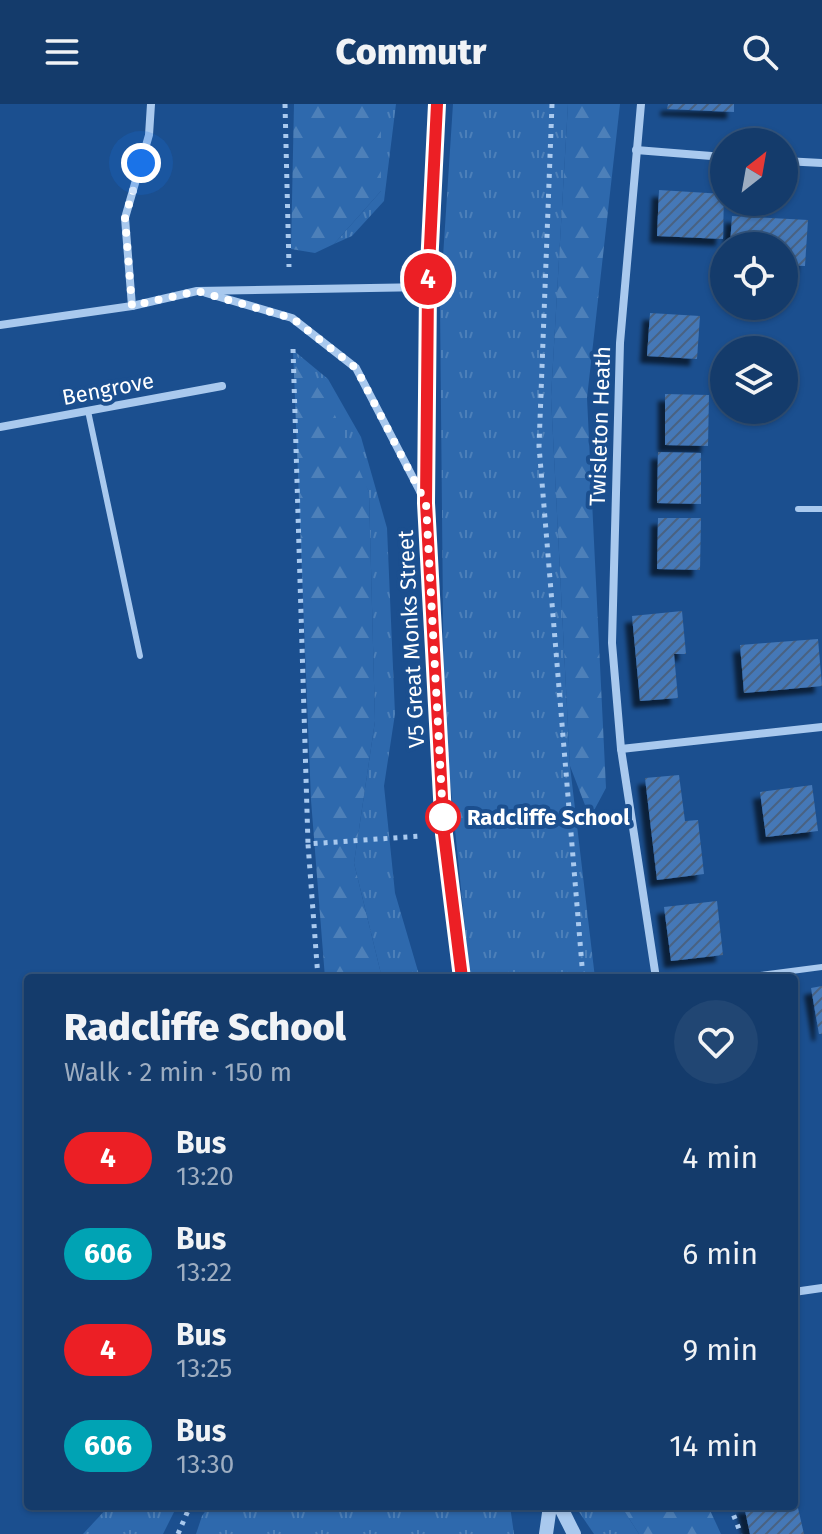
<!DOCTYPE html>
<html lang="en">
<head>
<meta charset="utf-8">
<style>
	body { margin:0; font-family:"Fira Sans",sans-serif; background:#214673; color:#f1f3f6; height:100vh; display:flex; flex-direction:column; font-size:30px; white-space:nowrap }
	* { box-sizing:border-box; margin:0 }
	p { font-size:26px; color:#9dadc1 }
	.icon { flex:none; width:44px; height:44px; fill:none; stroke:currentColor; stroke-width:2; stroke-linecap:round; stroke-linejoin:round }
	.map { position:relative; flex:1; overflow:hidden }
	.drawer { position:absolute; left:24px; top:870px; width:774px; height:536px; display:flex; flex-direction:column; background:#143b6b; border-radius:8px; box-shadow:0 2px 6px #0004,0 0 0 2px #33557e }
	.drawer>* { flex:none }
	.badge { padding:0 16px; border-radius:26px; font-size:28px; line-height:52px }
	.needle { width:52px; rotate:31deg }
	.tools { position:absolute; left:710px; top:24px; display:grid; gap:16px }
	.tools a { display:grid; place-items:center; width:88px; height:88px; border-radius:50%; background:#143b6b; box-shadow:0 2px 6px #0004,0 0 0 2px #33557e; font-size:40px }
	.you { position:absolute; width:40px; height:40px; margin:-20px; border:6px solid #fff; border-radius:50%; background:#1a73e8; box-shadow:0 0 0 12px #1a73e833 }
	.map>.badge { position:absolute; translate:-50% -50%; box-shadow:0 0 0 4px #fff }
	.round { display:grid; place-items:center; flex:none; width:84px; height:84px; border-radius:42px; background:#214673 }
	.headline { display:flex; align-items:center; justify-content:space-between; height:136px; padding:0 40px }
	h1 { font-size:38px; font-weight:800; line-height:60px }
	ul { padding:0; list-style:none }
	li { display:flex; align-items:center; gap:24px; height:96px; padding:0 40px }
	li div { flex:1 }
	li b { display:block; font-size:30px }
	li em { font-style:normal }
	li .badge { min-width:88px; font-weight:700; text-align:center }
	header { display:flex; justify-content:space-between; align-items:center; height:104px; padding:0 40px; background:#143b6b; font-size:36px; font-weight:800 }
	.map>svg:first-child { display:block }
	.grass { fill:url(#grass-tufts) }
	.forest { fill:url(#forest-firs) }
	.building { fill:url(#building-hatch); filter:url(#shadow) }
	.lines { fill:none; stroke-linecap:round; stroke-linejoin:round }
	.path { stroke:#a9c9ee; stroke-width:5; stroke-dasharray:4 6; stroke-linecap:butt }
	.service { stroke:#a9c9ee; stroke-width:6 }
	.minor { stroke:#a9c9ee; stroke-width:8 }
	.tertiary { stroke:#a9c9ee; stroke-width:14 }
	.line-casing { stroke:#fff; stroke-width:18 }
	.line { stroke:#ec1f25; stroke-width:12 }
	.walk { stroke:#fff; stroke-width:8; stroke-dasharray:0 14.4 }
	.stop-dot { fill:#fff; stroke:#ec1f25; stroke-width:4 }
	.labels { text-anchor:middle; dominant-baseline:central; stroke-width:8; stroke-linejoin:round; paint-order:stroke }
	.street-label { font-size:22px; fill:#fff; stroke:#1b4f8f }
	.stop-label { font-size:22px; font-weight:bold; fill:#fff; stroke:#1b4f8f; text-anchor:start }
</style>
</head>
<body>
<header><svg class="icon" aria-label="menu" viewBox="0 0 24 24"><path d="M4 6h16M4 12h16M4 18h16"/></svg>Commutr<svg class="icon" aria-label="search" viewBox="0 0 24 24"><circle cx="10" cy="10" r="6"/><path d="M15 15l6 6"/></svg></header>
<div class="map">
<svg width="822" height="1430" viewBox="0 0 822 1430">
	<defs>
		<pattern id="grass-tufts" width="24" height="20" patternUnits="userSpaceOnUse" patternTransform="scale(2)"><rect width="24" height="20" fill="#2e69ad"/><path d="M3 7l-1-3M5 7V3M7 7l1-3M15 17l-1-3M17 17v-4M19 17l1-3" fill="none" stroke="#4d80b9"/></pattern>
		<pattern id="forest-firs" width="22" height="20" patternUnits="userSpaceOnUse" patternTransform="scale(2)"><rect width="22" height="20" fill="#2e69ad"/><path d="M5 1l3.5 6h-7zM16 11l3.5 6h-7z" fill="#4d80b9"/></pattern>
		<pattern id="building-hatch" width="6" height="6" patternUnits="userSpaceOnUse" patternTransform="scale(2)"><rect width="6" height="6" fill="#4478b7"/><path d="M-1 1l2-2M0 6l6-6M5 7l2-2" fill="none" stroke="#486282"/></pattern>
		<filter id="shadow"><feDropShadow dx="-7" dy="7" stdDeviation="2" flood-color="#0009"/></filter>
	</defs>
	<rect width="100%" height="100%" fill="#1b4f8f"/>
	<!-- grass -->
	<g class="grass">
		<path d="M381,0H396L384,97L352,132L334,140L381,87Z"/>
		<path d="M453,0H568L551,293L570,662L595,874H470L444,616L440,199Z"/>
		<path d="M293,246L328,275L361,333L387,424L395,610L384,682L395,789L420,874H382L354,759L375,617L369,388Z"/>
		<path d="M109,1402H177L163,1430H83Z"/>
		<path d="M209,1402H510L514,1430H196L202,1412Z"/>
		<path d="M575,1402H621L639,1430H594Z"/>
	</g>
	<!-- forest -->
	<g class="forest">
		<path d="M294,0H381V87L334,140L315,149L291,145Z"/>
		<path d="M568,0H620L587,294L606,684L590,714L570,662L551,293Z"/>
		<path d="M293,246L334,309L369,388L375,617L354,759L382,874H325L311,696Z"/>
		<path d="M621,1402H708L721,1430H639Z"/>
	</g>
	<!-- building -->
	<g class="building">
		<path d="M668,0H734V8L667,5Z"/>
		<path d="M659,86L724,90L723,135L657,132Z"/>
		<path d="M732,112L808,116L805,162L784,161V142H730Z"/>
		<path d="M650,209L700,212L697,255L647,252Z"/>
		<path d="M665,290L709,291L708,342L665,341Z"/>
		<path d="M658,348L701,349V400L657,399Z"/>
		<path d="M658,414H701L700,466L657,465Z"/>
		<path d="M682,507L686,550H674L678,594L640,597L632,512Z"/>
		<path d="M818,535L822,582L744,589L740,541Z"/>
		<path d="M679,671L685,717L698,716L704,770L657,776L645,674Z"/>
		<path d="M812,681L818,727L766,733L760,688Z"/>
		<path d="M717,797L723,851L671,857L664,803Z"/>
		<path d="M822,882V930H819L811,884Z"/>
		<path d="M795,1391L804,1430H750L744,1402H794Z"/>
	</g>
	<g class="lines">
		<!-- path -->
		<g class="path">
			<path d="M285,0L289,163"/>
			<path d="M552,0L539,342L583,874"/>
			<path d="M293,245L308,740"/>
			<path d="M318,874L308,740L421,732"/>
			<path d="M730,1402L741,1430"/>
			<path d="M178,1430L190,1402"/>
		</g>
		<!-- service -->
		<g class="service">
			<path d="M88,307L140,552"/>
			<path d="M798,405H822"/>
			<path d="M738,874L822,863"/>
		</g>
		<!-- minor -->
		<g class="minor">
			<path d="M641,0L620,239L612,539L621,645L656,874"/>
			<path d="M636,46L724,53"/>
			<path d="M784,57L822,59"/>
			<path d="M206,189L292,214L356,264L424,395"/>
			<path d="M132,202L125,114L149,31L151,0"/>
			<path d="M0,221L132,202L197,187L428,183"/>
			<path d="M0,323L222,282"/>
			<path d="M621,645L822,623"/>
			<path d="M794,1188L822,1184"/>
		</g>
		<!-- tertiary -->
		<g class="tertiary">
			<path d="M437,0L428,183L426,399L444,730L462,874"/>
			<path d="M560,1402L574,1430"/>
			<path d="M546,1430L550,1402"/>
		</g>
	</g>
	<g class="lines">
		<!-- line casing -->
		<g class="line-casing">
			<path id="line" d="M437,0L428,183L426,399L444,730L462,874"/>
		</g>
		<!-- line -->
		<use href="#line" class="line"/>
		<!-- walk -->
		<path class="walk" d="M141,59L125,114L132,202L197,187L292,214L356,264L426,399L443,713"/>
	</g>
	<!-- markers -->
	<circle class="stop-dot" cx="443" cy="713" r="16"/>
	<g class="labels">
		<!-- street labels -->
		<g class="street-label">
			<text transform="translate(108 285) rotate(-11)">Bengrove</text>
			<text transform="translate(600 322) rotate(-88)">Twisleton Heath</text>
			<text transform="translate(411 535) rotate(-93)">V5 Great Monks Street</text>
		</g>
		<!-- stop labels -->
		<g class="stop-label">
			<text x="467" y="713">Radcliffe School</text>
		</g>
	</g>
</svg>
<div class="tools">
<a><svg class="needle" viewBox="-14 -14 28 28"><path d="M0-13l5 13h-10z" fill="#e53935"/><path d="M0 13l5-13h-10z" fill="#9dadc1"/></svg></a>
<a><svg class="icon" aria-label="locate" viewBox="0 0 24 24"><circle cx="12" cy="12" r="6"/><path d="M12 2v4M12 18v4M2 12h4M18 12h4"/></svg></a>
<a><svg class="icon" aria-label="layers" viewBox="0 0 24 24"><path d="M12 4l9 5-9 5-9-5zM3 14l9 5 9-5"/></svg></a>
</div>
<div class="you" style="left:141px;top:59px"></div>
<b class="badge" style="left:428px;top:175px;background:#ec1f25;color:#fff">4</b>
<section class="drawer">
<div class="headline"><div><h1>Radcliffe School</h1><p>Walk · 2 min · 150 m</p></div><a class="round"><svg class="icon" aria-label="heart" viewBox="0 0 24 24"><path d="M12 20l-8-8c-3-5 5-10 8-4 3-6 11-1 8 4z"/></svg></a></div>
<ul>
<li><span class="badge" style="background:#ec1f25;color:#fff">4</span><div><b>Bus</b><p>13:20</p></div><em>4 min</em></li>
<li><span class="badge" style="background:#00a3b4;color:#fff">606</span><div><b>Bus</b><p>13:22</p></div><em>6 min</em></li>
<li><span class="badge" style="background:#ec1f25;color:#fff">4</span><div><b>Bus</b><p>13:25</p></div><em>9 min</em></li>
<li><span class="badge" style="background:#00a3b4;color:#fff">606</span><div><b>Bus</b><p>13:30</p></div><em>14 min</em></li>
</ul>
</section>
</div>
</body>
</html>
